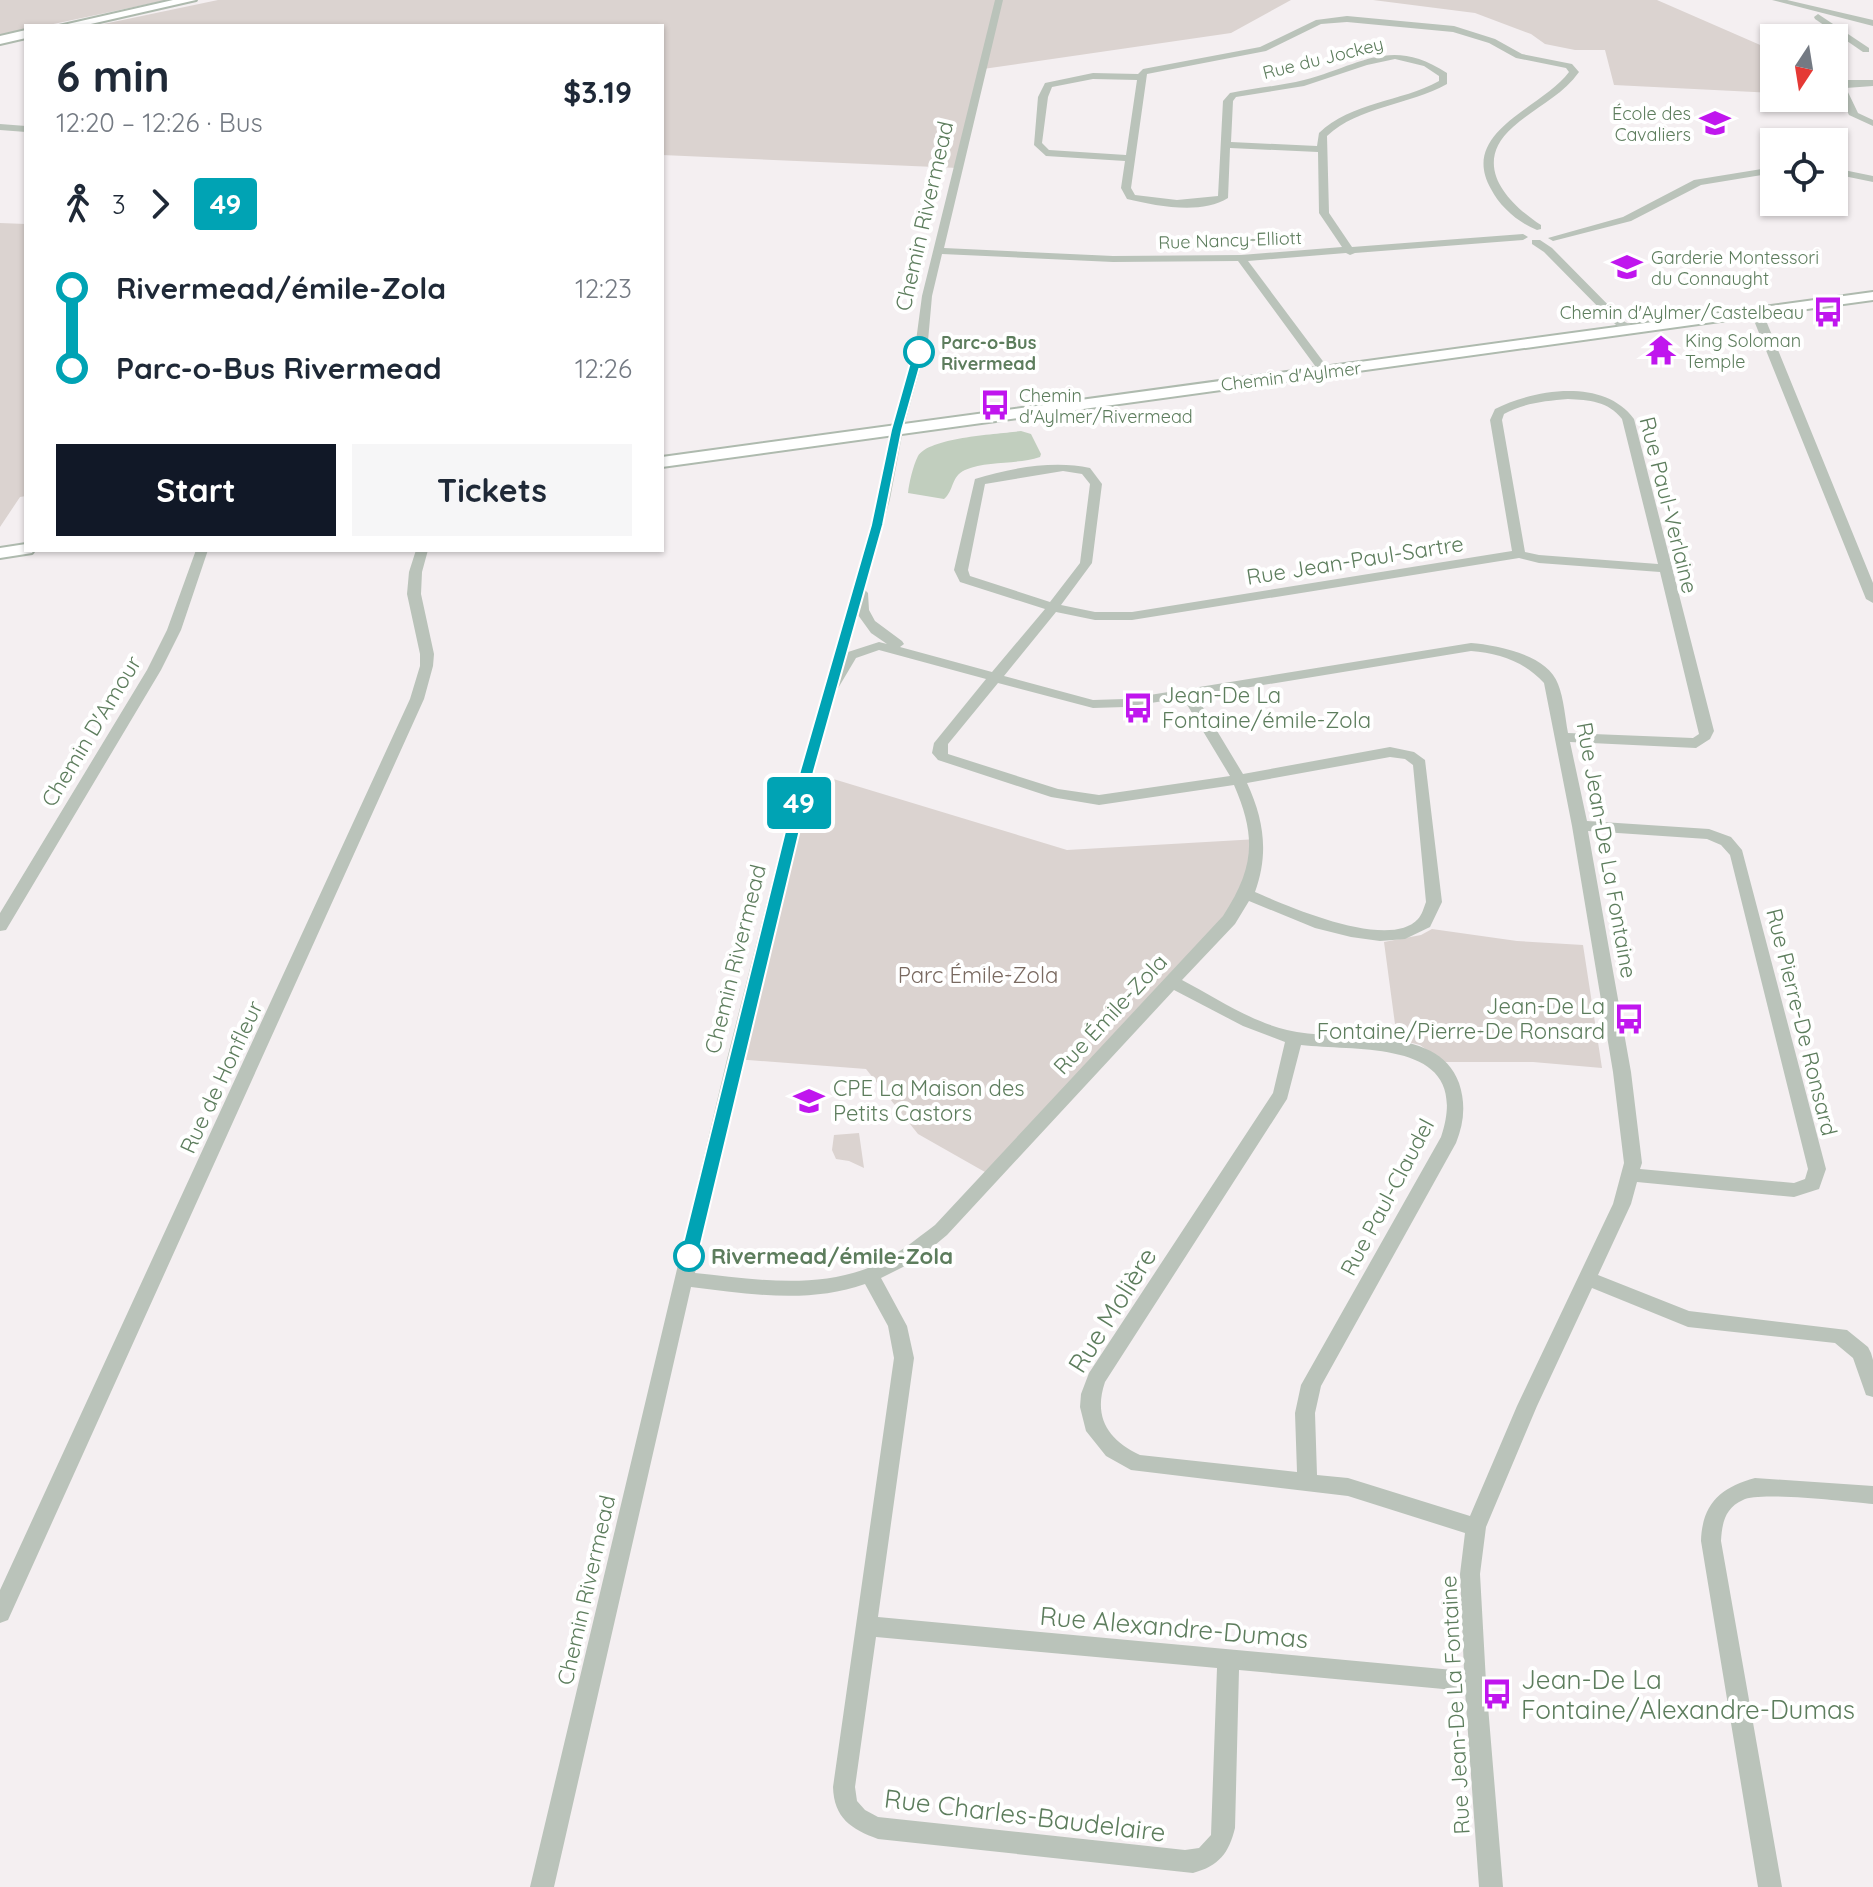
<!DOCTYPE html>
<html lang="en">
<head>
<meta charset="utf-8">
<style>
	body { margin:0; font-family:Quicksand,sans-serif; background:#f6f6f7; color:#1f2937; height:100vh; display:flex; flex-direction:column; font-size:30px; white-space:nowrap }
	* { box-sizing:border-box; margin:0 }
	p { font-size:26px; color:#747a83 }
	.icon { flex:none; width:44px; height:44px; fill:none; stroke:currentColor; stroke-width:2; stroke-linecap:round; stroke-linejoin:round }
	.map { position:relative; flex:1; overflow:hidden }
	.side { position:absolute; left:24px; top:24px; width:640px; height:528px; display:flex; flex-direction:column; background:#fff; border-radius:0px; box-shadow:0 2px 6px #0004 }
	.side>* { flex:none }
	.badge { padding:0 16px; border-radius:6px; font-size:28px; line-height:52px }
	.needle { width:52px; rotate:192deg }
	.controls { position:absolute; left:1760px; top:24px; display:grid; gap:16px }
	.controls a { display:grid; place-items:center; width:88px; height:88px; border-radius:0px; background:#fff; box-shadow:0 2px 6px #0004; font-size:40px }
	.map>.badge { position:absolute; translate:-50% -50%; box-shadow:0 0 0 4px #fff }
	.legs { display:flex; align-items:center; gap:12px; height:88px; padding:0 32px; font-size:26px }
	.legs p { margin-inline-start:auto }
	.overview { display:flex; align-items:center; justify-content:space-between; height:136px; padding:0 32px }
	h1 { font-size:44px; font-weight:700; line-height:60px }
	.cta { display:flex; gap:16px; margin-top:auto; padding:16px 32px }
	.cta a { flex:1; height:92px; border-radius:0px; background:#111827; color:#fff; font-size:32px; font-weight:700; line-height:92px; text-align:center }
	.cta a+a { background:#f6f6f7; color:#1f2937 }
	ul { padding:0 32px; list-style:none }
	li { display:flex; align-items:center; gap:28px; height:80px; font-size:30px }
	li i { display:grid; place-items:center; width:12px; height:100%; margin:0 10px; background:currentColor }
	li i::after { content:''; width:20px; height:20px; margin:-10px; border:6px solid; border-radius:50%; background:#fff }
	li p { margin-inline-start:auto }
	li:first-child i { background:linear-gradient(#0000 50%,currentColor 0) }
	li:last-child i { background:linear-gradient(currentColor 50%,#0000 0) }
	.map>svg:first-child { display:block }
	.green { fill:#dbd3d0 }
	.water { fill:#c1cebe }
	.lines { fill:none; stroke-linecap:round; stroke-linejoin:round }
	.secondary-casing { stroke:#aebaae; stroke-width:4 }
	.minor { fill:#bac3ba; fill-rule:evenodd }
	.secondary { fill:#fff; fill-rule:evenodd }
	.line-1 { fill:#00a3b4; stroke:#fff; stroke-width:2 }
	.stop-1-dot { fill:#fff; stroke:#00a3b4; stroke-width:4 }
	.labels { text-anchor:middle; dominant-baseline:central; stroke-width:8; stroke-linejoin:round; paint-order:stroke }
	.far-street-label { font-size:18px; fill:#5d7d5d; stroke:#fff }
	.far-poi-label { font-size:18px; fill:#5d7d5d; stroke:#fff; text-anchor:start }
	.far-stop-label { font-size:18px; font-weight:bold; fill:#5d7d5d; stroke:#fff; text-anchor:start }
	.street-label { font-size:22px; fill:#5d7d5d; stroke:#fff }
	.poi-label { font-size:22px; fill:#5d7d5d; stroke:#fff; text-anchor:start }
	.park-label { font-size:22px; fill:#796960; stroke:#fff }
	.stop-label { font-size:22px; font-weight:bold; fill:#5d7d5d; stroke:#fff; text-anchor:start }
	.near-street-label { font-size:26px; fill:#5d7d5d; stroke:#fff }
	.near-poi-label { font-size:26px; fill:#5d7d5d; stroke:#fff; text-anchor:start }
</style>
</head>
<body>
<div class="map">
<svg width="1873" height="1887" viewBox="0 0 1873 1887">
	<rect width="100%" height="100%" fill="#f4eff1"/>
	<!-- green -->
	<g class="green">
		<path d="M0,0H167L44,26H26V30L0,35Z"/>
		<path d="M218,0H1291L1231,33L983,69L958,168L662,155V26H94Z"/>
		<path d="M1373,0H1657L1774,51V93L1614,85L1605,50H1575L1545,44L1531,34L1475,13Z"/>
		<path d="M0,223L26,224V496L20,497L0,527Z"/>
		<path d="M807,771L1067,850L1258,839L1248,895L992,1176L918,1134L866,1069L735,1059Z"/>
		<path d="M1432,929L1517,941L1583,945L1602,1068L1533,1062H1444L1420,1045L1397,1039L1384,942L1421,935Z"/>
		<path d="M859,1133L864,1168L849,1161L836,1159L832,1150L834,1135Z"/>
	</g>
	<!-- water -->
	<path class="water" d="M1021,431L1031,434L1041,454L1040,457C1016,465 988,460 965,470C951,476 954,491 944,499L908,493C909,483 913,466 918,456C929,437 999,434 1021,431Z"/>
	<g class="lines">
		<!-- secondary casing -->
		<g class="secondary-casing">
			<g id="secondary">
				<path d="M173,0H196L82,26H59Z"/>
				<path d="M26,30V38L0,44V36Z"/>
				<path d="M1873,292V300L662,467V457Z"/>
				<path d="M26,544V550H34L32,553L0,558V548Z"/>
			</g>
		</g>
		<!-- minor -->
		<g class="minor">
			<path d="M995,0H1003L944,248L1113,256L1241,255L1342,247L1319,213L1318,152L1230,148L1228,198C1201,215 1157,206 1127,199L1121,188L1125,161L1046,156L1034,145L1038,97L1045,83L1093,73L1138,74L1143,69L1260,47L1316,20L1347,16L1454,26L1495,39L1522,54L1572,64L1579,72C1561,97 1535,107 1513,127C1471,164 1506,202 1541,225V229L1537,230C1519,223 1500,207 1491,189C1458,131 1543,108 1569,72L1566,68L1516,58L1489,43L1453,32L1347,22L1321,24L1266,51L1147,74L1131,188L1135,195L1177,200L1218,196L1223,101L1230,93C1254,88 1280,86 1304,80C1361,65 1391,36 1447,73V84C1410,105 1359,106 1327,136L1329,213L1352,247L1523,234L1528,237L1523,240L1355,253L1350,255L1346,253L1248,261L1331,372L1325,375L1321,374L1238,261L1113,262L942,254L932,296L928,341L903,430L890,499L865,590L868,593L869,610L875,621L902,641L904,644L900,647L992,672L1045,609L960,582L954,570L975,479C1010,468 1054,460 1090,468L1102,484L1092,563L1061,605L1095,612H1132L1512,551L1490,420L1495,409C1535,389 1604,378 1634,419L1714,731L1710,739L1696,748L1570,742L1587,821L1709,829L1731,837L1742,850L1826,1169L1819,1189L1794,1197L1637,1182L1631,1204L1598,1275L1689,1311L1847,1330L1868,1347L1871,1353L1873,1360V1397L1866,1395L1853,1358L1835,1343L1688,1327L1592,1288L1537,1406L1486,1527L1480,1574L1486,1682L1503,1887H1479L1465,1691L1239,1670L1235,1828C1229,1853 1219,1866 1193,1873L878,1839C851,1829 834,1818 833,1787L894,1358L888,1326L865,1284C809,1304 749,1294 691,1287L554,1887H530L727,1059L800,771L878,499L891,430L916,341L922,296ZM1395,59L1424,66L1439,76V81C1401,102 1351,102 1319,133L1317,146L1231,142L1233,101L1236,97L1304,86L1367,65ZM1093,79L1137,80L1126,155L1049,150L1042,143L1048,97L1052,87ZM1568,399C1589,400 1608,401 1622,419L1658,564L1539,555L1525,552L1502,420L1504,414C1524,403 1545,401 1568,399ZM1063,471L1082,474L1090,484L1080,563L1050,602L970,576L968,570L985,484ZM1519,558L1539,563L1660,572L1699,734L1693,738L1568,733C1565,717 1564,699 1558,684C1548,655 1497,645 1471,643L1125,699L1093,700L1004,676L1056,612L1095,620H1132ZM858,615L871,633L887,644L879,642L848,652ZM879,650L986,679L934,743L932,753L938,760L1051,797L1099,805L1234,785C1257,838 1254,868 1223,916L935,1225C915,1240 896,1256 873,1266C817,1290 752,1279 695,1273L743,1059L814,771L837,690L856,658ZM1471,651C1499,653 1525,662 1544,683L1572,826L1613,1072L1624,1163L1613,1204L1517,1406L1470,1516L1348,1478L1317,1475L1315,1413L1321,1386L1456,1143C1464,1123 1466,1104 1459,1083C1438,1022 1337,1043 1287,1030C1250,1021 1216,998 1182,980L1235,924L1249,901L1315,928L1351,937L1380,941L1405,939L1430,927L1442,902L1425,760L1414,752L1390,747L1243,774L1196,696ZM998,683L1093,708L1125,707L1183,698L1230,776L1099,795L1058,789L948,754V744ZM1390,757L1405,759L1413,765L1426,902C1424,907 1422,915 1418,919C1389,951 1287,906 1255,892C1269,853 1264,820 1247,783ZM1588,831L1707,839L1721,845L1730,855L1808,1169L1805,1179L1794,1183L1640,1169L1642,1163L1631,1072ZM1174,990L1243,1026L1285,1042L1273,1093L1089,1373L1081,1394L1080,1407L1086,1431L1106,1456L1131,1470L1348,1496L1465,1533L1460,1574L1464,1671L878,1617L914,1358L907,1326L881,1278L917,1260L947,1235ZM1301,1045C1361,1052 1474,1038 1441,1137L1301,1385L1295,1413L1297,1472L1140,1455C1108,1440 1093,1417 1105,1382L1287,1099ZM876,1637L1217,1668L1211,1835L1199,1848L1185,1850L878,1817L865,1810L857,1801L855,1787Z"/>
			<path d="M1772,0H1787L1873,20V26Z"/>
			<path d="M1818,14L1869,48V52H1863L1815,19L1814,17Z"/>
			<path d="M1846,80H1873V86L1846,88L1858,113L1873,120V126L1849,115L1836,87Z"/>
			<path d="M0,124L26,126V132L0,130Z"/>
			<path d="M1774,167V173L1701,185L1631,221L1553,241L1548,238L1623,217L1694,180Z"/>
			<path d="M1834,168L1873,176V182L1834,174Z"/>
			<path d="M1532,240H1540L1552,248L1625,322L1638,328V332H1630L1617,326L1544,252L1532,244Z"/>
			<path d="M1750,311H1758L1767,323L1873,583V603L1866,599L1755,323L1748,313Z"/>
			<path d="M196,550H208L181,630L161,670L6,930L0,931V913L147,670L167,630Z"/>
			<path d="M416,550H428L422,572L421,594L434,654L433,666L424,699L8,1620L0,1623V1590L410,699L420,666V654L407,594L409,572Z"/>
			<path d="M1755,1478L1873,1486V1504C1848,1502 1760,1491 1743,1500C1725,1508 1722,1523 1721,1541L1782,1887H1758L1701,1541C1702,1504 1721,1487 1755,1478Z"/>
		</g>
		<!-- secondary -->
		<use href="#secondary" class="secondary"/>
	</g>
	<!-- line-1 -->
	<path class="line-1" d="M919,349L924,352L902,430L883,525L814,771L698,1256L689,1263L680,1256L800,771L871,525L891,430L913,352Z"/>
	<!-- icons -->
	<defs>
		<g id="school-bare" transform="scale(2.4)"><path d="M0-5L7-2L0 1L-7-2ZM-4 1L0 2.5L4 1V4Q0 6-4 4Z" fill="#c016ee" stroke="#fff" stroke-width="2.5" paint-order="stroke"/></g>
		<g id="bus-bare" transform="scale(2.4)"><path d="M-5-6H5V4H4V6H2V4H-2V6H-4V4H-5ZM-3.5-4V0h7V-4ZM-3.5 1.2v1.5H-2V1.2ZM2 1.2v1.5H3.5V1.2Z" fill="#c016ee" stroke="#fff" stroke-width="2.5" paint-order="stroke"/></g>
		<g id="temple-bare" transform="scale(2.4)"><path d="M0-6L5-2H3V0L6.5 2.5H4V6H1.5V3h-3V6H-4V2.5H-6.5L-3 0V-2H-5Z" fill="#c016ee" stroke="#fff" stroke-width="2.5" paint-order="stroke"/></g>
	</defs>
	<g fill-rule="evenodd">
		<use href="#school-bare" x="1715" y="123"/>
		<use href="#school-bare" x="1627" y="267"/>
		<use href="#bus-bare" x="1828" y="312"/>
		<use href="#temple-bare" x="1661" y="350"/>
		<use href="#bus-bare" x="995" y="405"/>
		<use href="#bus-bare" x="1138" y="708"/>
		<use href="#bus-bare" x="1629" y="1019"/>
		<use href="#school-bare" x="809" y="1101"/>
		<use href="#bus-bare" x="1497" y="1694"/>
	</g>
	<!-- markers -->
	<g class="stop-1-dot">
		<circle cx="919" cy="352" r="14"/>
		<circle cx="689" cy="1256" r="14"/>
	</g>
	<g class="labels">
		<!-- far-street labels -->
		<g class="far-street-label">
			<text transform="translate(1323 58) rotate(-14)">Rue du Jockey</text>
			<text transform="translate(1230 240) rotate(-2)">Rue Nancy-Elliott</text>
			<text transform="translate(1291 376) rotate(-7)">Chemin d'Aylmer</text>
		</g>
		<!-- far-poi labels -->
		<g class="far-poi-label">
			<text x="1691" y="113" text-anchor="end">École des<tspan x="1691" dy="21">Cavaliers</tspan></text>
			<text x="1651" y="257">Garderie Montessori<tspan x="1651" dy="21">du Connaught</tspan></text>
			<text x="1804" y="312" text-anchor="end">Chemin d'Aylmer/Castelbeau</text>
			<text x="1685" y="340">King Soloman<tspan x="1685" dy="21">Temple</tspan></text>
			<text x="1019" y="395">Chemin<tspan x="1019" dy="21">d'Aylmer/Rivermead</tspan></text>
		</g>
		<!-- far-stop labels -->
		<g class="far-stop-label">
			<text x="941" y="342">Parc-o-Bus<tspan x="941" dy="21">Rivermead</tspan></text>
		</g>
		<!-- street labels -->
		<g class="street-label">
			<text transform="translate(924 216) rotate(-77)">Chemin Rivermead</text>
			<text transform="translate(1669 505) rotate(76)">Rue Paul-Verlaine</text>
			<text transform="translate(1355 560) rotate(-9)">Rue Jean-Paul-Sartre</text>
			<text transform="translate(91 731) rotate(-59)">Chemin D'Amour</text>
			<text transform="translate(1607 850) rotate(80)">Rue Jean-De La Fontaine</text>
			<text transform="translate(735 959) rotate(-76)">Chemin Rivermead</text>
			<text transform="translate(1110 1014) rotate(-47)">Rue Émile-Zola</text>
			<text transform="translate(1802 1022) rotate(76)">Rue Pierre-De Ronsard</text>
			<text transform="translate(221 1077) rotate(-65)">Rue de Honfleur</text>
			<text transform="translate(1387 1197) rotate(-62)">Rue Paul-Claudel</text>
			<text transform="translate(586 1590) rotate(-77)">Chemin Rivermead</text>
			<text transform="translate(1455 1705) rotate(-93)">Rue Jean-De La Fontaine</text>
		</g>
		<!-- poi labels -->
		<g class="poi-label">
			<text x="1162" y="695">Jean-De La<tspan x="1162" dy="25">Fontaine/émile-Zola</tspan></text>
			<text x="1605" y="1006" text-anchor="end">Jean-De La<tspan x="1605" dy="25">Fontaine/Pierre-De Ronsard</tspan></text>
			<text x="833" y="1088">CPE La Maison des<tspan x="833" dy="25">Petits Castors</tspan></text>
		</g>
		<!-- park labels -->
		<g class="park-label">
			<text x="978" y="975">Parc Émile-Zola</text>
		</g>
		<!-- stop labels -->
		<g class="stop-label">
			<text x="711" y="1256">Rivermead/émile-Zola</text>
		</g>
		<!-- near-street labels -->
		<g class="near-street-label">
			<text transform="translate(1112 1310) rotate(-58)">Rue Molière</text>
			<text transform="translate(1174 1627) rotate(5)">Rue Alexandre-Dumas</text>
			<text transform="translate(1025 1815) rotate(7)">Rue Charles-Baudelaire</text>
		</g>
		<!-- near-poi labels -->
		<g class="near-poi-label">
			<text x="1521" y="1679">Jean-De La<tspan x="1521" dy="30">Fontaine/Alexandre-Dumas</tspan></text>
		</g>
	</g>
</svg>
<div class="controls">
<a><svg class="needle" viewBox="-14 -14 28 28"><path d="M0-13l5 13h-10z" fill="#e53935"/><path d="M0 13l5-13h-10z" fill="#747a83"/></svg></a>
<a><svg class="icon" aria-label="locate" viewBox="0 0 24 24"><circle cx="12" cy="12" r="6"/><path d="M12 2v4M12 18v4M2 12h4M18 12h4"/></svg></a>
</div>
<b class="badge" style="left:799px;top:803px;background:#00a3b4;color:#fff">49</b>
<section class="side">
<div class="overview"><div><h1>6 min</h1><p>12:20 – 12:26 · Bus</p></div><b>$3.19</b></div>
<div class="legs"><svg class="icon" aria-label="walk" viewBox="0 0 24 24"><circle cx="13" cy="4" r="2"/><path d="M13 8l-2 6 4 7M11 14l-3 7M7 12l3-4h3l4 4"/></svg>3<svg class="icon" aria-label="forward" viewBox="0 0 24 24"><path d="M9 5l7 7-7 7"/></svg><b class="badge" style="background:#00a3b4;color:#fff">49</b></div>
<ul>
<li><i style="color:#00a3b4"></i><b>Rivermead/émile-Zola</b><p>12:23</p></li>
<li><i style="color:#00a3b4"></i><b>Parc-o-Bus Rivermead</b><p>12:26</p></li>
</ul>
<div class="cta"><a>Start</a><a>Tickets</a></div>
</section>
</div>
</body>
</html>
